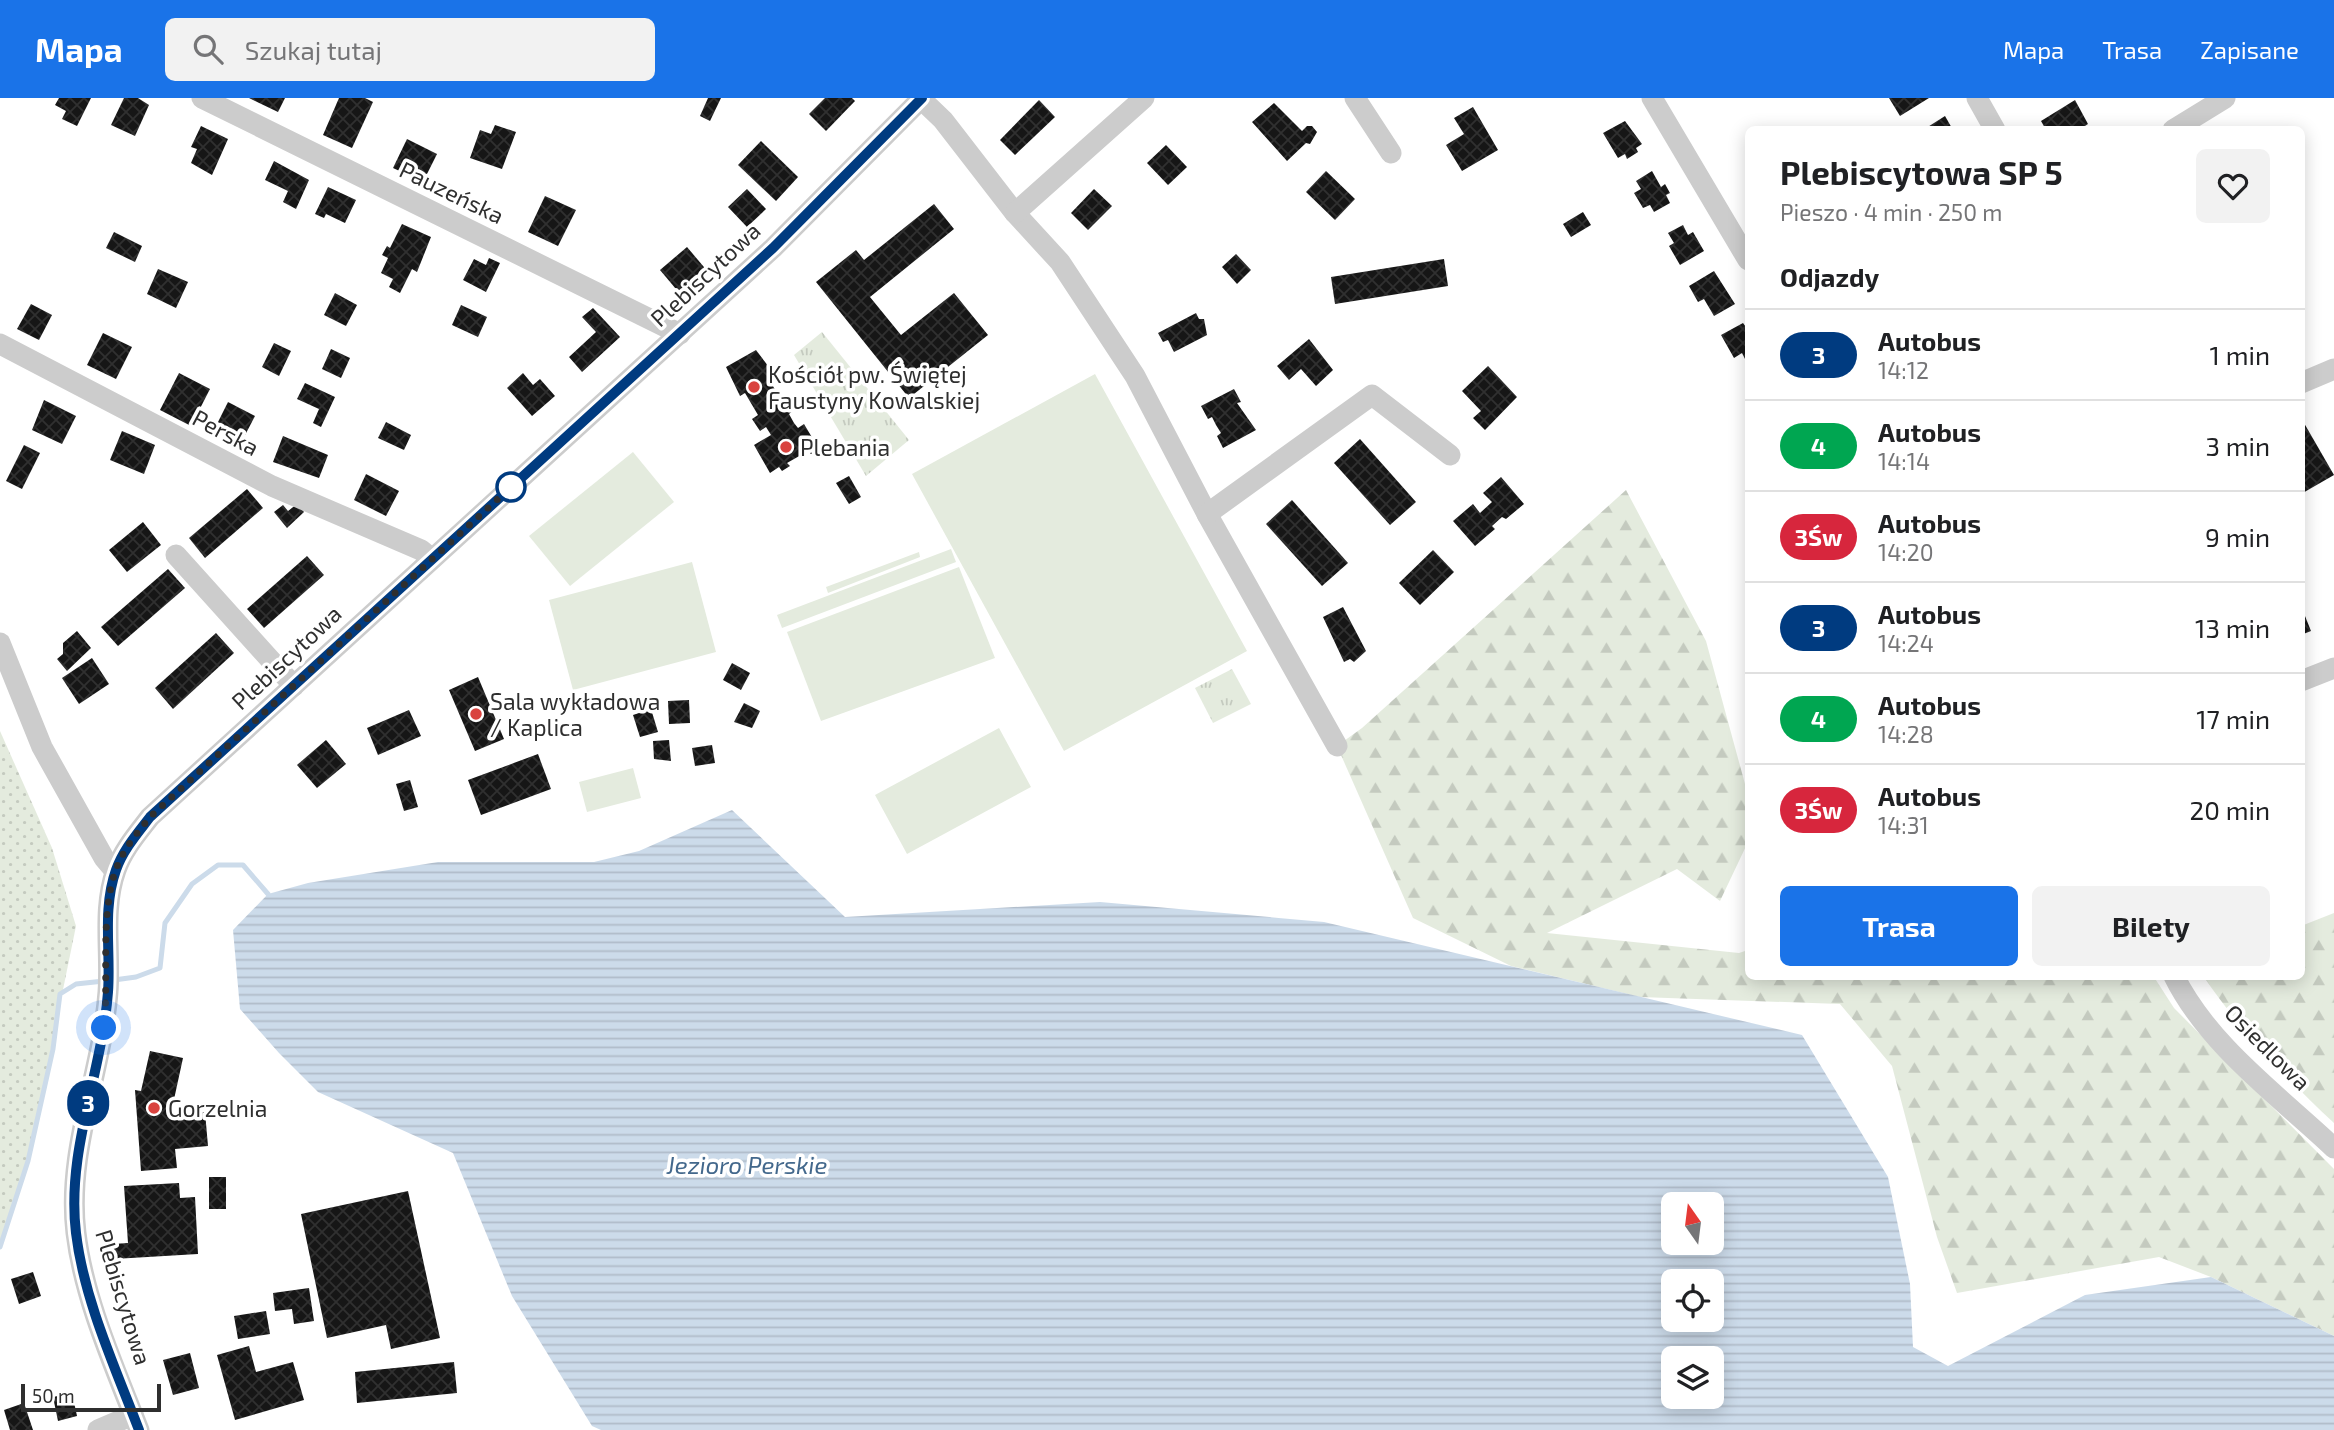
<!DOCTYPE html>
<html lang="pl">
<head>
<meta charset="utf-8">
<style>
	body { margin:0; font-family:"Exo 2",sans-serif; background:#f2f2f2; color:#202124; height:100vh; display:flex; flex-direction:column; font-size:26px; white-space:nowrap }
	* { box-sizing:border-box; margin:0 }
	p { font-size:23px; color:#757577 }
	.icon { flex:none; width:38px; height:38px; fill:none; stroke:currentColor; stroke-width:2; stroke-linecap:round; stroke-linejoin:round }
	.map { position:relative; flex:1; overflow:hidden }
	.details { position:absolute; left:1745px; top:28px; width:560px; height:854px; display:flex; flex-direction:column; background:#fff; border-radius:10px; box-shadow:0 4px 18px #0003 }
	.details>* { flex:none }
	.badge { padding:0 14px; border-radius:23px; font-size:24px; line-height:46px }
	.needle { width:46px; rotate:346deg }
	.tools { position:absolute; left:1661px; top:1094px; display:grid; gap:14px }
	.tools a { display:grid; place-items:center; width:63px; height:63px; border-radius:10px; background:#fff; box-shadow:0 4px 18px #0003; font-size:35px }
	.scale { position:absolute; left:21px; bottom:18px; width:140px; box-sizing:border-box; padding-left:7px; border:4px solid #2f2f2f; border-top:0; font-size:19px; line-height:24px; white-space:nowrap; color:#2f2f2f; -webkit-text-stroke:5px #fff; paint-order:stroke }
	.you { position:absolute; width:35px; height:35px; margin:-18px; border:5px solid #fff; border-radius:50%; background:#1a73e8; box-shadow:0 0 0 10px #1a73e833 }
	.map>.badge { position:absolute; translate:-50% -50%; box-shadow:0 0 0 4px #fff }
	h2 { padding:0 35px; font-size:26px; line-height:63px }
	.round { display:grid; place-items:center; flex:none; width:74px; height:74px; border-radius:10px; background:#f2f2f2 }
	.headline { display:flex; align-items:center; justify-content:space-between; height:119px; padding:0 35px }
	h1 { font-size:33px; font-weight:700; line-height:52px }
	.button { display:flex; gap:14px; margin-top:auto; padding:14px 35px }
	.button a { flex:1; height:80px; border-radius:10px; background:#1a73e8; color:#fff; font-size:28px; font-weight:700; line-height:80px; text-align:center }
	.button a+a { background:#f2f2f2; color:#202124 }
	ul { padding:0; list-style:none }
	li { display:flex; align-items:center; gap:21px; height:91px; padding:0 35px; border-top:2px solid #e0e0e0 }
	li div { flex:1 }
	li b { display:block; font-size:26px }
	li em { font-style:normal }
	li .badge { min-width:77px; font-weight:700; text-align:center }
	header { display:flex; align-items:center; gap:42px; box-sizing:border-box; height:98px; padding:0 35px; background:#1a73e8; color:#fff }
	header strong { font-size:33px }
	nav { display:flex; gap:38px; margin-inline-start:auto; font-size:24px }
	.search { width:490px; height:63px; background:#f2f2f2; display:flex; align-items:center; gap:18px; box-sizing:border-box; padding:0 24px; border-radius:10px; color:#757577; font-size:26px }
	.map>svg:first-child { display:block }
	.grass { fill:url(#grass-dots) }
	.forest { fill:url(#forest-firs) }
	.park { fill:url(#park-tufts) }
	.pitch { fill:#e4ebde }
	.water { fill:url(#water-rules); fill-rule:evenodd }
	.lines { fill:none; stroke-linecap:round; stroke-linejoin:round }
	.stream { stroke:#ccdbea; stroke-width:5 }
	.building { fill:url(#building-cross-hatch) }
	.minor { stroke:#ccc; stroke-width:21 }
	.line-casing { stroke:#fff; stroke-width:16 }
	.line { stroke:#003b80; stroke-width:10 }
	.walk { stroke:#2f2f2f; stroke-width:7; stroke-dasharray:0 12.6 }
	.poi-dot { fill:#d9433f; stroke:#fff; stroke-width:2.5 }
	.stop-dot { fill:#fff; stroke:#003b80; stroke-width:3.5 }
	.labels { text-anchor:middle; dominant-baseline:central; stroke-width:7; stroke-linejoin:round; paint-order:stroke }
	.street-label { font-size:23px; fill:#2f2f2f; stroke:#fff }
	.poi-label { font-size:23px; fill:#2f2f2f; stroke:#fff; text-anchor:start }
	.water-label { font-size:24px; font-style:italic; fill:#43688c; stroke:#fff }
</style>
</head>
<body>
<header>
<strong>Mapa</strong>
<div class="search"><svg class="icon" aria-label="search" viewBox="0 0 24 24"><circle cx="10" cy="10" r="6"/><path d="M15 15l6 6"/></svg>Szukaj tutaj</div>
<nav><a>Mapa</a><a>Trasa</a><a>Zapisane</a></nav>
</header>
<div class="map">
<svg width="2334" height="1332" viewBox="0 0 2334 1332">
	<defs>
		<pattern id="grass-dots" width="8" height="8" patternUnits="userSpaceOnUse" patternTransform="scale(1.75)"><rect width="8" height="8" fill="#e4ebde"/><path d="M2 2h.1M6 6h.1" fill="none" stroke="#c4cabf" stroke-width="1.8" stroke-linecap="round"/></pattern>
		<pattern id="forest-firs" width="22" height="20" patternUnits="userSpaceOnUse" patternTransform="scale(1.75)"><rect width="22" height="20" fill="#e4ebde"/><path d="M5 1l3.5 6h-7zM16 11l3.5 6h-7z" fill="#c4cabf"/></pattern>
		<pattern id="park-tufts" width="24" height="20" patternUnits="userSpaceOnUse" patternTransform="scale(1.75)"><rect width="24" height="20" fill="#e4ebde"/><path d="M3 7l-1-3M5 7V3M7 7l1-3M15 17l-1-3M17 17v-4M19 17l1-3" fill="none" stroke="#c4cabf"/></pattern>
		<pattern id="water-rules" width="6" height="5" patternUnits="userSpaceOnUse" patternTransform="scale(1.75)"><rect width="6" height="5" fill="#ccdbea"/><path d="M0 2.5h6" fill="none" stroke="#b0bcc9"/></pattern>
		<pattern id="building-cross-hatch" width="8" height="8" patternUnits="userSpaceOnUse" patternTransform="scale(1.75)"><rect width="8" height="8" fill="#161616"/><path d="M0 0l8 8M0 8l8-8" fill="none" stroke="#303030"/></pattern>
	</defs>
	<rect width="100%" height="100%" fill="#fff"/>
	<!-- grass -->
	<path class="grass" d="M0,633L52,750L76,828L28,1063L0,1149Z"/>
	<!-- forest -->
	<g class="forest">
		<path d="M1626,392L1706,543L1748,697V744L1720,803L1677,771L1547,835L1739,855L1748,852V878L2154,879L2174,910L2334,1071V1238L2211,1179L2159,1159L1957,1195L1937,1139L1892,968L1840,906L1640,899L1511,868L1413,820L1337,648L1362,630Z"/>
		<path d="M2334,815V1025C2287,981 2240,932 2204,879L2301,878V828Z"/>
	</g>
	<!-- park -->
	<g class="park">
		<path d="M822,234L909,342L866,378L794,257Z"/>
		<path d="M1232,571L1251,606L1213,625L1195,590Z"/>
	</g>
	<!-- pitch -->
	<g class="pitch">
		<path d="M1095,276L1247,553L1064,653L912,376Z"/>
		<path d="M633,354L674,404L570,488L529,438Z"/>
		<path d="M951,451L956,464L782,530L777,517Z"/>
		<path d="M919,454L920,459L828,495L826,489Z"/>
		<path d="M692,464L716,554L573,592L549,502Z"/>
		<path d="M959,469L995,560L821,623L787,534Z"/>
		<path d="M999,630L1031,689L907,756L875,697Z"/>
		<path d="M633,670L641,700L587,714L579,684Z"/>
	</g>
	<!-- water -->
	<path class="water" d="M732,712L845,819L1100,804L1324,824L1802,937L1888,1079L1910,1186L1913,1249L1948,1268L2085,1197L2211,1179L2334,1238V1332H601L592,1328L512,1198L453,1055L318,994L279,955L240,911L233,832L268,796L308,785L438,764H594L639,753ZM1673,1106H1712V1144H1673ZM1673,1183H1712V1222H1673ZM1673,1260H1712V1298H1673Z"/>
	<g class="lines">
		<!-- stream -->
		<g class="stream">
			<path d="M114,882L136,879L160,870L165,825L192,786L218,767H243L268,796"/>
			<path d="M0,1149L28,1063L53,951L60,896L76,886L104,883"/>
		</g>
	</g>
	<!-- building -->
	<g class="building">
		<path d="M59,0H91L77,28L62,21L66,13L55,7Z"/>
		<path d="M124,0H138L149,7L135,38L111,27Z"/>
		<path d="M249,0H285L278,14Z"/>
		<path d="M339,0H365L373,4L352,50L323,37Z"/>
		<path d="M708,0H721L710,23L700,18Z"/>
		<path d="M825,0H852L855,3L826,33L809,16Z"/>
		<path d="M1889,0H1929L1900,18Z"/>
		<path d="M1039,2L1055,19L1015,57L1000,42Z"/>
		<path d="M2075,2L2088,26L2079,32H2046L2041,23Z"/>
		<path d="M1274,5L1302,33L1307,28H1312L1317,34L1310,46L1306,45L1287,63L1252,24Z"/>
		<path d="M1473,9L1498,52L1462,73L1446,47L1464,36L1454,20Z"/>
		<path d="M1945,18L1953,32H1923Z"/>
		<path d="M1625,23L1642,46L1636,50L1638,54L1627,61L1625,56L1618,60L1603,35Z"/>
		<path d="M495,27L516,34L502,71L470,60L480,32L491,36Z"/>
		<path d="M201,28L228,41L212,77L191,65L197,51L191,49Z"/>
		<path d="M407,41L437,56L423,84L393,70Z"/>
		<path d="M761,43L798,79L776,103L738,67Z"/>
		<path d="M1166,47L1187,69L1168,87L1147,65Z"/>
		<path d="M274,63L309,82L296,111L283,104L288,93L265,82Z"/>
		<path d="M1326,73L1355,101L1335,122L1306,94Z"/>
		<path d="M1652,73L1661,89L1665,86L1670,95L1666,97L1670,105L1654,114L1650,107L1643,110L1634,95L1641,91L1636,83Z"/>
		<path d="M328,89L356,102L345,125L326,116L324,120L315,116Z"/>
		<path d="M747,91L766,111L747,129L728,109Z"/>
		<path d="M1094,91L1112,108L1088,132L1071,115Z"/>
		<path d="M545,98L576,112L558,148L528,134Z"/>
		<path d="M934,106L954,131L870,199L901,237L954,195L988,237L909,300L816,184L856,152L864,162Z"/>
		<path d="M1583,114L1591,127L1571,139L1563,126Z"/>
		<path d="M402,126L431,139L417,174L412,171L400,195L389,189L393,181L381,175L388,160L382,157L387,148L390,150Z"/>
		<path d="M1683,127L1688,137L1693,134L1704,153L1680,167L1669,148L1674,145L1668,135Z"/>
		<path d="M114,134L142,148L135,164L106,150Z"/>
		<path d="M687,149L709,175L681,197L660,172Z"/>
		<path d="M1236,156L1251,172L1237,186L1222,169Z"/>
		<path d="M489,160L500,165L486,194L463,182L474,161L486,167Z"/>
		<path d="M1444,161L1448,188L1335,206L1331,179Z"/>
		<path d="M158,171L188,184L176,210L147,196Z"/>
		<path d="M1714,173L1735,206L1714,218L1704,201L1698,204L1689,188Z"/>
		<path d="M335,195L357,207L346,228L324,217Z"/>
		<path d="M31,206L52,217L39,242L17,231Z"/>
		<path d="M461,207L487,219L478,239L452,227Z"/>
		<path d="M593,210L620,239L582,274L569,259L596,234L582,219Z"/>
		<path d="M1196,215L1199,221H1204L1207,237L1174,254L1168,242L1163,244L1158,235Z"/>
		<path d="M1743,225L1748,232L1746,263L1742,255L1734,260L1721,237Z"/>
		<path d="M103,235L132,249L116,281L87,267Z"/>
		<path d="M1309,241L1333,272L1316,288L1301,271L1289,282L1277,268Z"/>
		<path d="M274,245L291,253L279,278L262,269Z"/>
		<path d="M331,251L350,260L341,280L322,271Z"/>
		<path d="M756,252L775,277L769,281L782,304L788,300L795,311L789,316L794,325L798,330L804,326L819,351L811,356L808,353L787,365L790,368L782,373L779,369L770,375L754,347L771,337L766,329L760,333L752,321L758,317L745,295L740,298L726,269Z"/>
		<path d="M1488,268L1517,299L1485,332L1473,320L1481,313L1462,293Z"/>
		<path d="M179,275L210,291L191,328L160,312Z"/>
		<path d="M523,275L533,287L540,281L555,298L532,318L507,290Z"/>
		<path d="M305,285L335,299L321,329L313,325L319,311L297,301Z"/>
		<path d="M1234,291L1241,304L1237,305L1256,332L1223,350L1217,338L1221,335L1216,327L1212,319L1208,321L1201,308Z"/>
		<path d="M44,302L76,318L62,346L32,332Z"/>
		<path d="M228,304L255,318L243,341L216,328Z"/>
		<path d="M386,324L411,337L404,352L378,340Z"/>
		<path d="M2304,325L2334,377L2301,396V327Z"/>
		<path d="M122,333L155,347L144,376L110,362Z"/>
		<path d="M283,338L328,357L319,380L273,364Z"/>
		<path d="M1360,341L1416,404L1390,427L1334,365Z"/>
		<path d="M24,347L40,355L22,391L6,383Z"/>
		<path d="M366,376L399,393L386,418L354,402Z"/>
		<path d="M849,378L861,399L849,406L836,385Z"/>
		<path d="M1501,379L1524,406L1506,421L1502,419L1492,428L1495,431L1475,448L1453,423L1473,406L1480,415L1492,404L1483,395Z"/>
		<path d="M247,391L263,410L205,460L189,440Z"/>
		<path d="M1292,402L1348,465L1322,488L1266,426Z"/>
		<path d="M297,406L304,414L287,430L274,414L283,407L288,413Z"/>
		<path d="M143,424L161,447L127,474L109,452Z"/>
		<path d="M1433,452L1454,474L1420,507L1399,485Z"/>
		<path d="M307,458L324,477L264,530L247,511Z"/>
		<path d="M168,471L185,490L118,548L101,529Z"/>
		<path d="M2301,508L2311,533L2301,537Z"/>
		<path d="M1343,509L1366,553L1354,564L1350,561L1344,564L1323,519Z"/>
		<path d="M77,533L91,550L67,573L57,561L63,556V545Z"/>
		<path d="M216,535L234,555L173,611L155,590Z"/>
		<path d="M92,560L109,586L79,606L62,580Z"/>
		<path d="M732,565L750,575L741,592L723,582Z"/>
		<path d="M478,579L504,641L475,653L449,592Z"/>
		<path d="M689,602L690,625L669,626L668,603Z"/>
		<path d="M744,605L760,613L752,630L734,624Z"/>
		<path d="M651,611L658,634L640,639L633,617Z"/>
		<path d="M409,612L421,638L378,657L367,630Z"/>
		<path d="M326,642L346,666L317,690L297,667Z"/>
		<path d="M669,642L671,663L654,661L653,643Z"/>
		<path d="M712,647L715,665L695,668L692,650Z"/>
		<path d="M538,656L551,691L481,717L468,682Z"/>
		<path d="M410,682L418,709L404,713L396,686Z"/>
		<path d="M150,953L183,960L173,1006L174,1017L205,1014L208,1048L175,1051L177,1070L141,1073L135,992L141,993Z"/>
		<rect x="209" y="1079" width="17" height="32"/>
		<path d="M179,1085L180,1100L195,1099L198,1156L114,1161L113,1146L128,1145L124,1088Z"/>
		<path d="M408,1093L440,1240L391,1251L386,1227L327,1240L301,1116Z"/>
		<path d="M33,1174L41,1198L19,1206L11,1181Z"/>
		<path d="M309,1190L314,1223L294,1226L292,1211L275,1213L273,1195Z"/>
		<path d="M266,1213L270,1236L238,1241L234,1218Z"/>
		<path d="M249,1248L256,1274L293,1264L304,1302L235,1322L217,1257Z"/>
		<path d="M190,1255L199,1290L173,1297L163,1262Z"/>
		<path d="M454,1264L457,1295L357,1305L355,1274Z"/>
		<path d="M72,1295L77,1318L58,1323L53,1299Z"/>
		<path d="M24,1305L33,1332H10L4,1312Z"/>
	</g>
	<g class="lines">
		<!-- minor -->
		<g class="minor">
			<path d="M202,0L680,236"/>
			<path d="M1355,0L1391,55"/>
			<path d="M1652,0L1748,162"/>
			<path d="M1977,0L1995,32"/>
			<path d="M921,1L943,22L1015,115L1060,164L1135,278L1207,416L1337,648"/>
			<path d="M2173,32L2225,0"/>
			<path d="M1015,115L1144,0"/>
			<path d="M0,246L272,388L421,452L432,461"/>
			<path d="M2301,285L2334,271"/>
			<path d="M1207,416L1372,297L1450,357"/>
			<path d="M176,457L294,588"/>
			<path d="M0,545L42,649L104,760L115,773"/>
			<path d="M2301,583L2334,570"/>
			<path d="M2174,878C2208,947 2279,998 2334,1050"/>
			<path d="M98,1332L133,1317"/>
			<path d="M139,1332C115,1270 84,1202 76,1135C66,1053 102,975 108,894C111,854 102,811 116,772C123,752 137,736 150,719L773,150L922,0"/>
		</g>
	</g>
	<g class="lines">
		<!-- line casing -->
		<g class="line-casing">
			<path id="line" d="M139,1332C115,1269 84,1202 76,1135C66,1053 102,975 108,894C111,854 102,811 116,772C123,752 137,736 150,719L773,150L922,0"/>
		</g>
		<!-- line -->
		<use href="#line" class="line"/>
		<!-- walk -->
		<path class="walk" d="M104,930C109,881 100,820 115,774C122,753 136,736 150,719L511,389"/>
	</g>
	<!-- markers -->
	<g class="poi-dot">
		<circle cx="754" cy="289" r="7"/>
		<circle cx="786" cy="349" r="7"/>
		<circle cx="476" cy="616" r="7"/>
		<circle cx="154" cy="1010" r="7"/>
	</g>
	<circle class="stop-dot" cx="511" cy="389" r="14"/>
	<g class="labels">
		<!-- street labels -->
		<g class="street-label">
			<text transform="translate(452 94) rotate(26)">Pauzeńska</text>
			<text transform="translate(705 176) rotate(-43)">Plebiscytowa</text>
			<text transform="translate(226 334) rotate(28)">Perska</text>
			<text transform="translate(286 559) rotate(-43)">Plebiscytowa</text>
			<text transform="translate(2268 949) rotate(45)">Osiedlowa</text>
			<text transform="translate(124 1199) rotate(73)">Plebiscytowa</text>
		</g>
		<!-- poi labels -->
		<g class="poi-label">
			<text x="768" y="276">Kościół pw. Świętej<tspan x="768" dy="26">Faustyny Kowalskiej</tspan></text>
			<text x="800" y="349">Plebania</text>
			<text x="490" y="603">Sala wykładowa<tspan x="490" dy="26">/ Kaplica</tspan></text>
			<text x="168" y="1010">Gorzelnia</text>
		</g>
		<!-- water labels -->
		<g class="water-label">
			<text x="747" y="1066">Jezioro Perskie</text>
		</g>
	</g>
</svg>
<div class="tools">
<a><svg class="needle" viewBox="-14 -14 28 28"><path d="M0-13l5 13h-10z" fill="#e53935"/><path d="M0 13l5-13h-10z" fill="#757577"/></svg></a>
<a><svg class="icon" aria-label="locate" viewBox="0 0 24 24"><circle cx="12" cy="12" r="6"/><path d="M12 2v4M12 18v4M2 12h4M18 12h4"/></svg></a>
<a><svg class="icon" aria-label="layers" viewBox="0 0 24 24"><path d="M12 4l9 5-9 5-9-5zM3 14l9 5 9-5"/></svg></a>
</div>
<div class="scale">50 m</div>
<div class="you" style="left:104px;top:930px"></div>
<b class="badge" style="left:88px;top:1005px;background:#003b80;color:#fff">3</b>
<section class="details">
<div class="headline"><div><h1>Plebiscytowa SP 5</h1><p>Pieszo · 4 min · 250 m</p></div><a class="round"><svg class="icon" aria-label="heart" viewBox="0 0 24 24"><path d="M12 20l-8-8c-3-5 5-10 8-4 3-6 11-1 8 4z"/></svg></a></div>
<h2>Odjazdy</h2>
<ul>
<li><span class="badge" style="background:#003b80;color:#fff">3</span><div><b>Autobus</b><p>14:12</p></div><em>1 min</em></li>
<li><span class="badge" style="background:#00a651;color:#fff">4</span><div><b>Autobus</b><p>14:14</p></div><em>3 min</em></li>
<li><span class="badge" style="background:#d7263d;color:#fff">3Św</span><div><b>Autobus</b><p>14:20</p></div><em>9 min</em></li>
<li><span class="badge" style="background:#003b80;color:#fff">3</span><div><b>Autobus</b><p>14:24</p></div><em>13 min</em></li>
<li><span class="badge" style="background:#00a651;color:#fff">4</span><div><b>Autobus</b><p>14:28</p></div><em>17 min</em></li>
<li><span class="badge" style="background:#d7263d;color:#fff">3Św</span><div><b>Autobus</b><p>14:31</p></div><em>20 min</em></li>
</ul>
<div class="button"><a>Trasa</a><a>Bilety</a></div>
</section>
</div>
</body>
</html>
